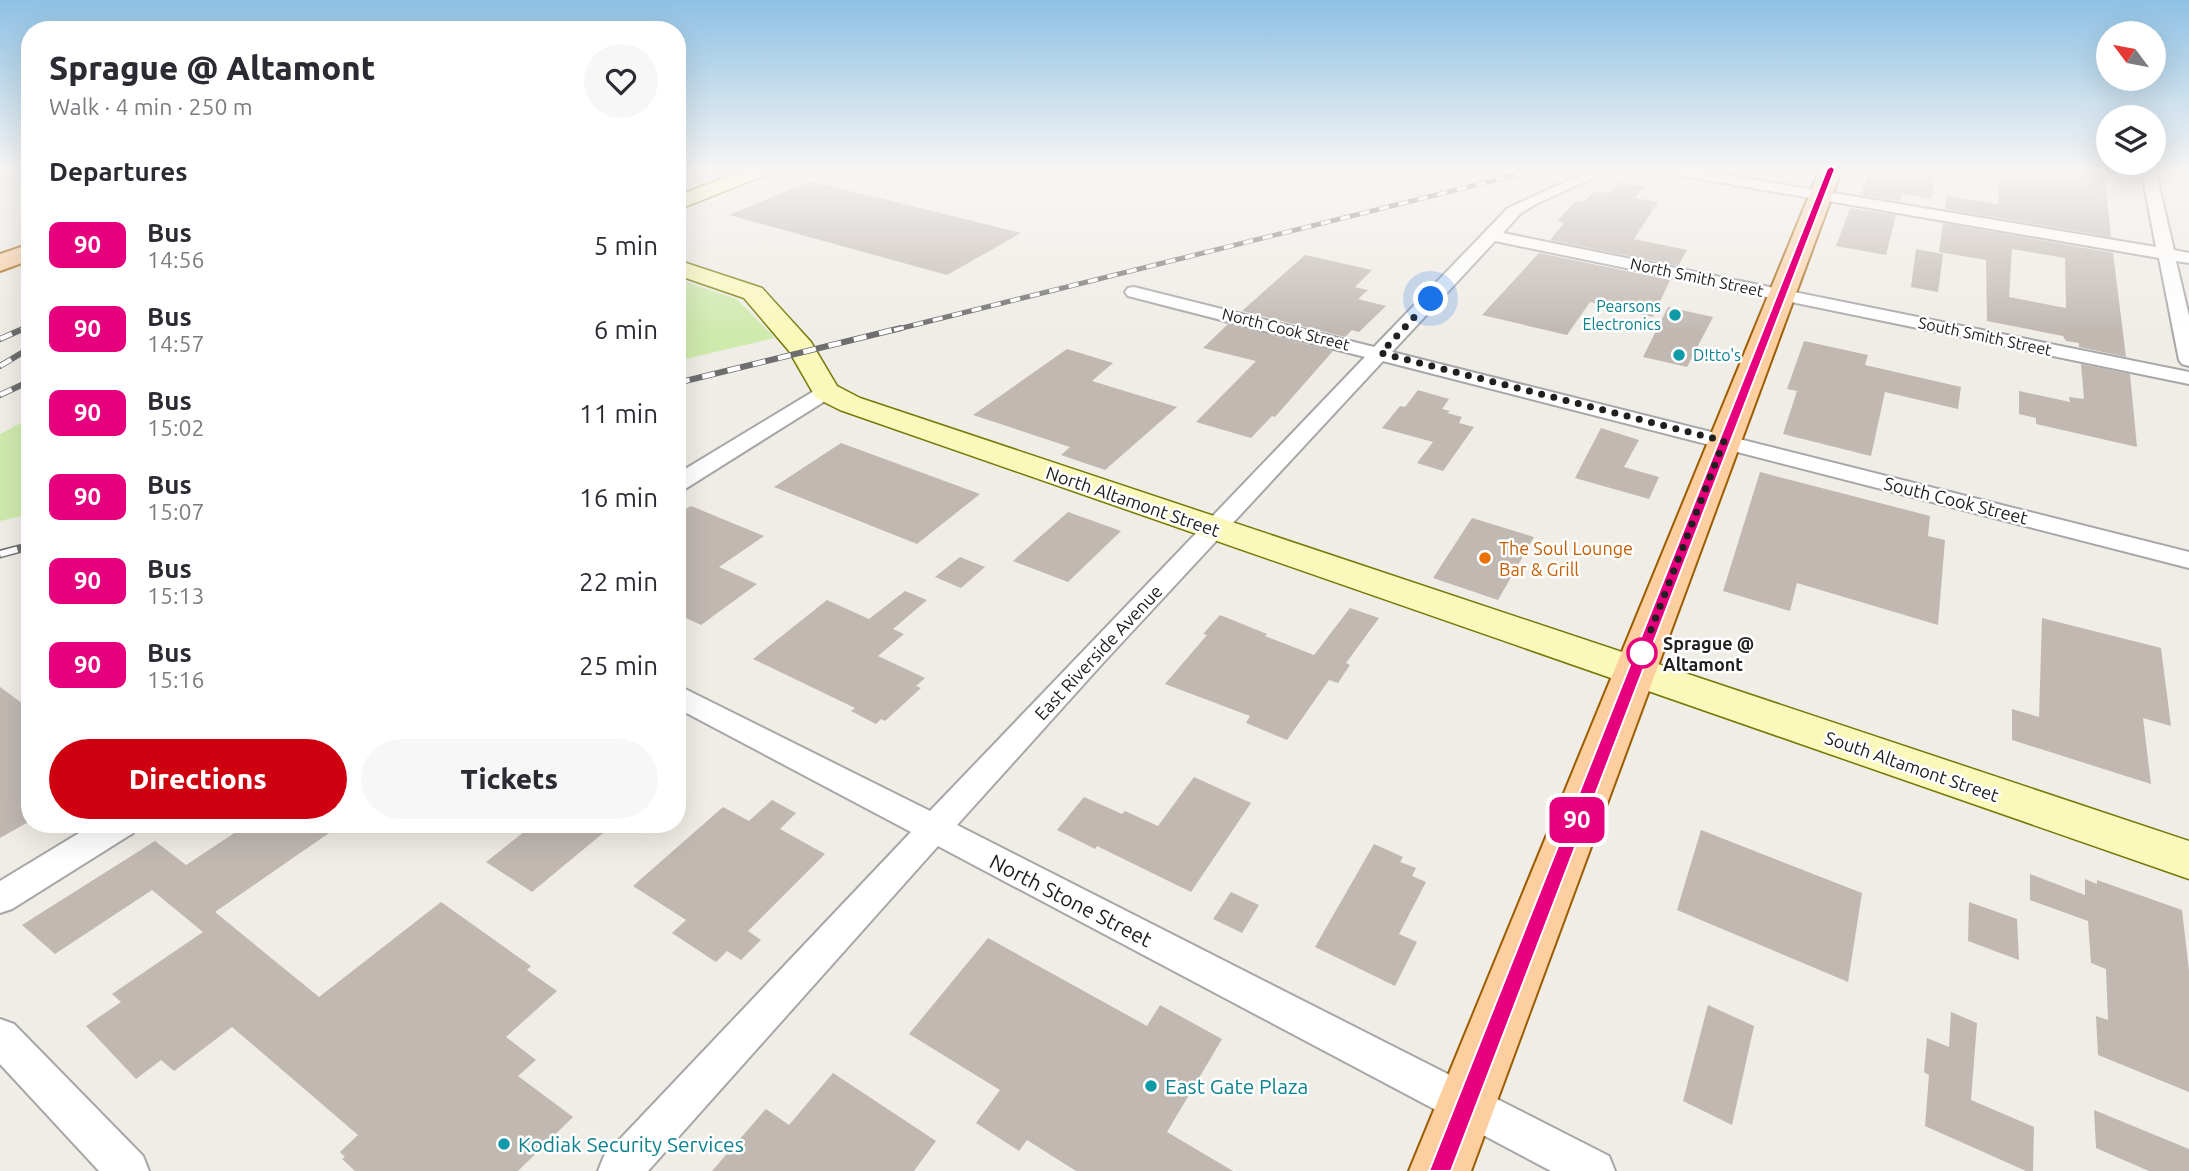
<!DOCTYPE html>
<html lang="en">
<head>
<meta charset="utf-8">
<style>
	body { margin:0; font-family:Ubuntu,sans-serif; background:#f7f7f7; color:#2b2b33; height:100vh; display:flex; flex-direction:column; font-size:26px; white-space:nowrap }
	* { box-sizing:border-box; margin:0 }
	p { font-size:23px; color:#7c7c81 }
	.icon { flex:none; width:38px; height:38px; fill:none; stroke:currentColor; stroke-width:2; stroke-linecap:round; stroke-linejoin:round }
	.map { position:relative; flex:1; overflow:hidden }
	.panel { position:absolute; left:21px; top:21px; width:665px; height:812px; display:flex; flex-direction:column; background:#fff; border-radius:28px; box-shadow:0 7px 28px #0002 }
	.panel>* { flex:none }
	.badge { padding:0 14px; border-radius:10px; font-size:24px; line-height:46px }
	.needle { width:46px; rotate:302deg }
	.controls { position:absolute; left:2096px; top:21px; display:grid; gap:14px }
	.controls a { display:grid; place-items:center; width:70px; height:70px; border-radius:50%; background:#fff; box-shadow:0 7px 28px #0002; font-size:35px }
	.you { position:absolute; width:35px; height:35px; margin:-18px; border:5px solid #fff; border-radius:50%; background:#1a73e8; box-shadow:0 0 0 10px #1a73e833 }
	.map>.badge { position:absolute; translate:-50% -50%; box-shadow:0 0 0 4px #fff }
	h2 { padding:0 28px; font-size:26px; line-height:63px }
	.round { display:grid; place-items:center; flex:none; width:74px; height:74px; border-radius:37px; background:#f7f7f7 }
	.overview { display:flex; align-items:center; justify-content:space-between; height:119px; padding:0 28px }
	h1 { font-size:33px; font-weight:800; line-height:52px }
	.cta { display:flex; gap:14px; margin-top:auto; padding:14px 28px }
	.cta a { flex:1; height:80px; border-radius:42px; background:#cf000f; color:#fff; font-size:28px; font-weight:800; line-height:80px; text-align:center }
	.cta a+a { background:#f7f7f7; color:#2b2b33 }
	ul { padding:0; list-style:none }
	li { display:flex; align-items:center; gap:21px; height:84px; padding:0 28px }
	li div { flex:1 }
	li b { display:block; font-size:26px }
	li em { font-style:normal }
	li .badge { min-width:77px; font-weight:700; text-align:center }
	.map>svg:first-child { display:block }
	.grass { fill:#cfeaad }
	.building { fill:#c1b8b2; fill-rule:evenodd }
	.lines { fill:none; stroke-linecap:round; stroke-linejoin:round }
	.street-casing { stroke:#a7a7a7; stroke-width:4 }
	.secondary-casing { stroke:#747905; stroke-width:3 }
	.primary-casing { stroke:#9b5d00; stroke-width:4 }
	.street { fill:#fff; fill-rule:evenodd }
	.secondary { fill:#faf8bb; fill-rule:evenodd }
	.primary { fill:#fccea0; fill-rule:evenodd }
	.rail-far2-casing { stroke:#6e6e6e; stroke-width:5 }
	.rail-far1-casing { stroke:#6e6e6e; stroke-width:6 }
	.rail-casing { stroke:#6e6e6e; stroke-width:9 }
	.rail-far2 { stroke:#fff; stroke-width:3.5; stroke-dasharray:10; stroke-linecap:butt }
	.rail-far1 { stroke:#fff; stroke-width:4.5; stroke-dasharray:13; stroke-linecap:butt }
	.rail { stroke:#fff; stroke-width:6; stroke-dasharray:18; stroke-linecap:butt }
	.line { fill:#e6007e; stroke:#fff; stroke-width:2 }
	.walk { stroke:#202020; stroke-width:7; stroke-dasharray:0 12.6 }
	.culture-dot { fill:#0f9aa8; stroke:#fff; stroke-width:2.5 }
	.food-dot { fill:#e8710a; stroke:#fff; stroke-width:2.5 }
	.stop-dot { fill:#fff; stroke:#e6007e; stroke-width:3.5 }
	.labels { text-anchor:middle; dominant-baseline:central; stroke-width:5; stroke-linejoin:round; paint-order:stroke }
	.far-street-label { font-size:16px; fill:#202020; stroke:#fff }
	.far-culture-label { font-size:16px; fill:#0d838f; stroke:#fff; text-anchor:end }
	.street-label { font-size:18px; fill:#202020; stroke:#fff }
	.food-label { font-size:18px; fill:#c56008; stroke:#fff; text-anchor:start }
	.stop-label { font-size:18px; font-weight:bold; fill:#202020; stroke:#fff; text-anchor:start }
	.near-street-label { font-size:21px; fill:#202020; stroke:#fff }
	.near-culture-label { font-size:21px; fill:#0d838f; stroke:#fff; text-anchor:start }
</style>
</head>
<body>
<div class="map">
<svg width="2189" height="1171" viewBox="0 0 2189 1171">
	<rect width="100%" height="100%" fill="#f0ece6"/>
	<!-- grass -->
	<g class="grass">
		<path d="M677,279L737,299L775,338L677,361Z"/>
		<path d="M30,418V514L0,521V434Z"/>
	</g>
	<!-- building -->
	<g class="building">
		<path d="M1870,169H1937L1931,199L1902,194L1900,201L1861,195Z"/>
		<path d="M1999,169H2104L2111,237L1945,209L1947,196L1998,204Z"/>
		<path d="M810,181L1021,233L947,275L729,215Z"/>
		<path d="M1618,182L1644,187L1635,198L1658,202L1634,239L1687,250L1678,266L1550,240L1564,223L1557,221L1576,201L1584,202L1595,191L1609,193Z"/>
		<path d="M1850,208L1896,215L1886,255L1836,246Z"/>
		<path d="M1943,223L2113,253L2126,357L2079,347V343L2066,341L2063,336L1987,321L1986,260L1939,252ZM2012,249L2065,258L2066,308L2009,297Z"/>
		<path d="M1916,249L1943,254L1938,292L1911,287Z"/>
		<path d="M1539,253L1670,280L1653,317L1590,302L1567,335L1482,315Z"/>
		<path d="M1305,255L1372,270L1355,287L1368,290L1358,299L1386,306L1359,332L1352,330L1345,337L1242,311Z"/>
		<path d="M1668,307L1713,317L1687,367L1643,357Z"/>
		<path d="M1228,324L1333,351L1275,417L1272,416L1251,438L1196,422L1256,361L1203,348Z"/>
		<path d="M1804,341L1868,355L1865,365L1961,387L1958,409L1885,392L1871,456L1783,434L1797,391L1787,389Z"/>
		<path d="M1067,349L1113,363L1092,381L1177,407L1105,470L1061,455L1070,447L973,415Z"/>
		<path d="M2081,364L2130,374L2137,447L2036,424V418L2019,414V391L2070,402L2069,397L2084,399Z"/>
		<path d="M1418,390L1449,399L1442,409L1450,411L1447,413L1462,417L1459,423L1474,427L1443,471L1417,463L1433,442L1382,428L1400,406L1405,407Z"/>
		<path d="M1601,428L1639,440L1624,467L1659,477L1649,499L1575,478Z"/>
		<path d="M841,443L980,494L917,544L774,487Z"/>
		<path d="M1760,472L1930,516L1928,536L1945,540L1938,625L1797,583L1790,611L1723,591Z"/>
		<path d="M691,506L764,536L719,567L757,584L701,625L677,614V514Z"/>
		<path d="M1068,512L1121,531L1068,582L1013,561Z"/>
		<path d="M1472,518L1534,537L1498,600L1433,578Z"/>
		<path d="M960,557L985,567L961,588L935,577Z"/>
		<path d="M905,591L927,600L893,629L904,634L878,656L925,678L916,686L921,688L885,721L881,719L876,724L851,711L855,708L753,659L827,600L869,619Z"/>
		<path d="M1350,608L1379,618L1346,663L1350,665L1338,683L1329,680L1287,740L1246,723L1250,716L1165,684L1207,635L1203,634L1220,615L1267,634L1265,636L1314,655Z"/>
		<path d="M2042,618L2161,648L2171,726L2143,718L2151,784L2012,740V709L2039,717Z"/>
		<path d="M0,687L30,709V821L0,838Z"/>
		<path d="M1194,777L1251,803L1191,892L1097,846L1095,849L1057,830L1084,797L1122,814L1125,811L1158,826Z"/>
		<path d="M772,800L796,813L780,829L825,854L748,931L761,940L741,960L727,951L716,962L672,933L686,920L633,886L723,807L749,821Z"/>
		<path d="M248,824H342L215,912L319,997L441,902L531,966L527,970L557,991L506,1037L536,1060L518,1076L573,1117L518,1171H355L342,1159L345,1157L340,1152L358,1135L232,1027L174,1071L161,1060L136,1079L86,1026L121,1002L112,994L203,932L152,890L55,954L22,925L155,841L186,865Z"/>
		<path d="M534,824H614L532,892L486,862Z"/>
		<path d="M1701,830L1862,893L1848,982L1677,910Z"/>
		<path d="M1374,844L1403,857L1400,862L1416,868L1412,876L1426,882L1399,934L1417,942L1395,986L1315,947Z"/>
		<path d="M2030,874L2085,895V879L2097,884V880L2182,910L2189,971V1092L2098,1055L2096,1016L2108,1020L2106,969L2091,963L2088,921L2030,900Z"/>
		<path d="M1231,892L1259,905L1242,933L1213,919Z"/>
		<path d="M1969,902L2017,919L2019,960L1968,941Z"/>
		<path d="M988,938L1147,1026L1160,1005L1222,1039L1167,1132L1233,1171H1076L1027,1140L1019,1151L976,1123L1000,1090L909,1034Z"/>
		<path d="M1708,1005L1754,1026L1732,1125L1683,1101Z"/>
		<path d="M1951,1012L1977,1023L1971,1100L2034,1127L2033,1171H2026L1925,1126L1929,1075L1924,1072L1927,1038L1949,1047Z"/>
		<path d="M833,1073L936,1141L914,1171H712L766,1109L789,1125Z"/>
		<path d="M2094,1110L2189,1149V1171H2149L2096,1148Z"/>
	</g>
	<g class="lines">
		<!-- street casing -->
		<g class="street-casing">
			<g id="street">
				<path d="M1593,169H1612L1536,204L1520,214L1503,233L2189,372V384L1495,241L1392,352L2189,552V568L1383,361L1102,664L957,825L1609,1156L1615,1171H1551L938,846L648,1171H598L604,1156L911,832L677,708V685L930,811L1365,357L1128,296L1125,292L1128,288L1134,287L1374,347L1508,208Z"/>
				<path d="M1659,169H1690L2156,247L2141,169H2155L2174,250L2189,253V263L2176,261L2189,316V366L2182,364L2179,360L2159,258L1666,173Z"/>
				<path d="M826,386L833,388L836,392L833,396L685,489L677,491V474L819,388Z"/>
				<path d="M94,824H137L133,833L12,909L0,913V881Z"/>
				<path d="M0,1019L14,1024L143,1156L149,1171H99L0,1064Z"/>
			</g>
		</g>
		<!-- secondary casing -->
		<g class="secondary-casing">
			<g id="secondary">
				<path d="M747,169H774L771,173L677,210V196Z"/>
				<path d="M677,260L762,288L811,342L837,386L860,398L2189,841V879L840,410L816,398L789,351L744,298L677,275Z"/>
			</g>
		</g>
		<!-- primary casing -->
		<g class="primary-casing">
			<g id="primary">
				<path d="M1820,169H1842L1471,1171H1409Z"/>
				<path d="M30,244V260L0,271V254Z"/>
			</g>
		</g>
		<!-- street -->
		<use href="#street" class="street"/>
		<!-- secondary -->
		<use href="#secondary" class="secondary"/>
		<!-- primary -->
		<use href="#primary" class="primary"/>
		<!-- rail-far2 casing -->
		<g class="rail-far2-casing">
			<g id="rail-far2">
				<path d="M21,330L30,326"/>
				<path d="M894,330L1540,169"/>
			</g>
		</g>
		<!-- rail-far1 casing -->
		<g class="rail-far1-casing">
			<g id="rail-far1">
				<path d="M0,339L25,328"/>
				<path d="M0,366L30,348"/>
				<path d="M677,383L901,328"/>
				<path d="M0,395L30,381"/>
			</g>
		</g>
		<!-- rail casing -->
		<g class="rail-casing">
			<path id="rail" d="M0,554L30,546"/>
		</g>
		<!-- rail-far2 -->
		<use href="#rail-far2" class="rail-far2"/>
		<!-- rail-far1 -->
		<use href="#rail-far1" class="rail-far1"/>
		<!-- rail -->
		<use href="#rail" class="rail"/>
	</g>
	<!-- sky -->
	<linearGradient id="sky" x2="0" y2="1"><stop stop-color="#8ec1e4"/><stop offset="0.51" stop-color="#f8f6f4"/><stop offset="1" stop-color="#f8f6f4" stop-opacity="0"/></linearGradient>
	<rect width="2189" height="333" fill="url(#sky)"/>
	<!-- line -->
	<path class="line" d="M1831,166L1835,169L1451,1171H1429L1827,169Z"/>
	<g class="lines">
		<!-- walk -->
		<path class="walk" d="M1431,299L1381,353L1724,441L1642,653"/>
	</g>
	<!-- markers -->
	<g class="culture-dot">
		<circle cx="1675" cy="315" r="7"/>
		<circle cx="1679" cy="355" r="7"/>
		<circle cx="1151" cy="1086" r="7"/>
		<circle cx="504" cy="1144" r="7"/>
	</g>
	<circle class="food-dot" cx="1485" cy="558" r="7"/>
	<circle class="stop-dot" cx="1642" cy="653" r="14"/>
	<g class="labels">
		<!-- far-street labels -->
		<g class="far-street-label">
			<text transform="translate(1697 277) rotate(12)">North Smith Street</text>
			<text transform="translate(1286 329) rotate(14)">North Cook Street</text>
			<text transform="translate(1985 336) rotate(12)">South Smith Street</text>
		</g>
		<!-- far-culture labels -->
		<g class="far-culture-label">
			<text x="1661" y="306">Pearsons<tspan x="1661" dy="18">Electronics</tspan></text>
			<text x="1693" y="355" text-anchor="start">D!tto's</text>
		</g>
		<!-- street labels -->
		<g class="street-label">
			<text transform="translate(1956 500) rotate(14)">South Cook Street</text>
			<text transform="translate(1133 501) rotate(19)">North Altamont Street</text>
			<text transform="translate(1098 652) rotate(-47)">East Riverside Avenue</text>
			<text transform="translate(1912 766) rotate(19)">South Altamont Street</text>
		</g>
		<!-- food labels -->
		<g class="food-label">
			<text x="1499" y="548">The Soul Lounge<tspan x="1499" dy="21">Bar &amp; Grill</tspan></text>
		</g>
		<!-- stop labels -->
		<g class="stop-label">
			<text x="1663" y="643">Sprague @<tspan x="1663" dy="21">Altamont</tspan></text>
		</g>
		<!-- near-street labels -->
		<g class="near-street-label">
			<text transform="translate(1071 900) rotate(27)">North Stone Street</text>
		</g>
		<!-- near-culture labels -->
		<g class="near-culture-label">
			<text x="1165" y="1086">East Gate Plaza</text>
			<text x="518" y="1144">Kodiak Security Services</text>
		</g>
	</g>
</svg>
<div class="controls">
<a><svg class="needle" viewBox="-14 -14 28 28"><path d="M0-13l5 13h-10z" fill="#e53935"/><path d="M0 13l5-13h-10z" fill="#7c7c81"/></svg></a>
<a><svg class="icon" aria-label="layers" viewBox="0 0 24 24"><path d="M12 4l9 5-9 5-9-5zM3 14l9 5 9-5"/></svg></a>
</div>
<div class="you" style="left:1431px;top:299px"></div>
<b class="badge" style="left:1577px;top:820px;background:#e6007e;color:#fff">90</b>
<section class="panel">
<div class="overview"><div><h1>Sprague @ Altamont</h1><p>Walk · 4 min · 250 m</p></div><a class="round"><svg class="icon" aria-label="heart" viewBox="0 0 24 24"><path d="M12 20l-8-8c-3-5 5-10 8-4 3-6 11-1 8 4z"/></svg></a></div>
<h2>Departures</h2>
<ul>
<li><span class="badge" style="background:#e6007e;color:#fff">90</span><div><b>Bus</b><p>14:56</p></div><em>5 min</em></li>
<li><span class="badge" style="background:#e6007e;color:#fff">90</span><div><b>Bus</b><p>14:57</p></div><em>6 min</em></li>
<li><span class="badge" style="background:#e6007e;color:#fff">90</span><div><b>Bus</b><p>15:02</p></div><em>11 min</em></li>
<li><span class="badge" style="background:#e6007e;color:#fff">90</span><div><b>Bus</b><p>15:07</p></div><em>16 min</em></li>
<li><span class="badge" style="background:#e6007e;color:#fff">90</span><div><b>Bus</b><p>15:13</p></div><em>22 min</em></li>
<li><span class="badge" style="background:#e6007e;color:#fff">90</span><div><b>Bus</b><p>15:16</p></div><em>25 min</em></li>
</ul>
<div class="cta"><a>Directions</a><a>Tickets</a></div>
</section>
</div>
</body>
</html>
